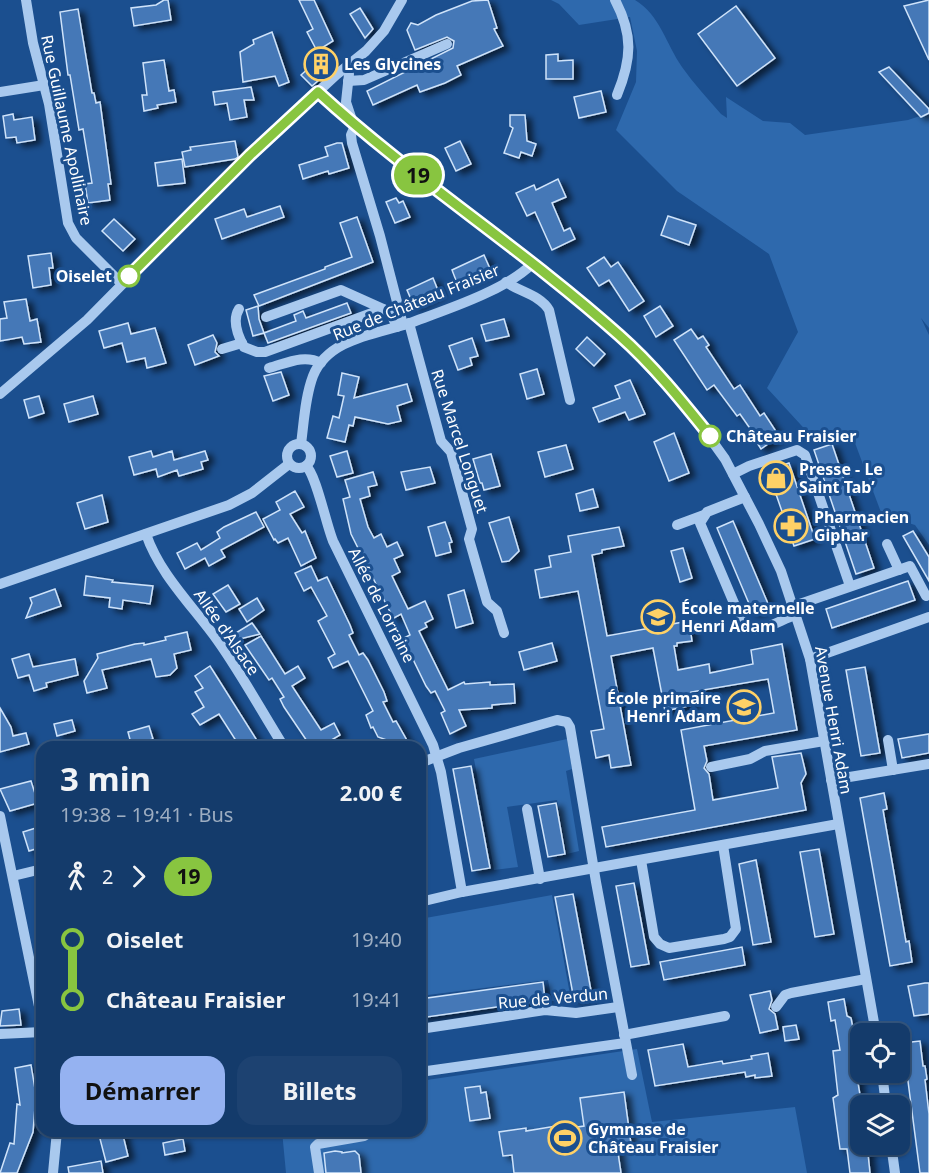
<!DOCTYPE html>
<html lang="fr">
<head>
<meta charset="utf-8">
<style>
	body { margin:0; font-family:"Noto Sans",sans-serif; background:#1d4271; color:#f1f3f6; height:100vh; display:flex; flex-direction:column; font-size:22px; white-space:nowrap }
	* { box-sizing:border-box; margin:0 }
	p { font-size:20px; color:#9dadc1 }
	.icon { flex:none; width:33px; height:33px; fill:none; stroke:currentColor; stroke-width:2; stroke-linecap:round; stroke-linejoin:round }
	.map { position:relative; flex:1; overflow:hidden }
	.drawer { position:absolute; left:36px; top:741px; width:390px; height:396px; display:flex; flex-direction:column; background:#143b6b; border-radius:18px; box-shadow:0 2px 4px #0004,0 0 0 2px #33557e }
	.drawer>* { flex:none }
	.badge { padding:0 12px; border-radius:20px; font-size:21px; line-height:39px }
	.tools { position:absolute; left:850px; top:1023px; display:grid; gap:12px }
	.tools a { display:grid; place-items:center; width:60px; height:60px; border-radius:12px; background:#143b6b; box-shadow:0 2px 4px #0004,0 0 0 2px #33557e; font-size:30px }
	.map>.badge { position:absolute; translate:-50% -50%; box-shadow:0 0 0 3px #fff }
	.legs { display:flex; align-items:center; gap:9px; height:66px; padding:0 24px; font-size:20px }
	.legs p { margin-inline-start:auto }
	.headline { display:flex; align-items:center; justify-content:space-between; height:102px; padding:0 24px }
	h1 { font-size:33px; font-weight:700; line-height:45px }
	.button { display:flex; gap:12px; margin-top:auto; padding:12px 24px }
	.button a { flex:1; height:69px; border-radius:18px; background:#95b2f1; color:#111; font-size:24px; font-weight:700; line-height:69px; text-align:center }
	.button a+a { background:#1d4271; color:#f1f3f6 }
	ul { padding:0 24px; list-style:none }
	li { display:flex; align-items:center; gap:21px; height:60px; font-size:22px }
	li i { display:grid; place-items:center; width:9px; height:100%; margin:0 8px; background:currentColor }
	li i::after { content:''; width:15px; height:15px; margin:-8px; border:4px solid; border-radius:50%; background:#143b6b }
	li p { margin-inline-start:auto }
	li:first-child i { background:linear-gradient(#0000 50%,currentColor 0) }
	li:last-child i { background:linear-gradient(currentColor 50%,#0000 0) }
	.map>svg:first-child { display:block }
	.green { fill:#2e69ad }
	.building { fill:#4478b7; stroke:#cfe3fa; stroke-width:1.5; filter:url(#shadow) }
	.lines { fill:none; stroke-linecap:round; stroke-linejoin:round }
	.minor { stroke:#a9c9ee; stroke-width:10 }
	.line-1-casing { stroke:#fff; stroke-width:14 }
	.line-1 { stroke:#88c540; stroke-width:9 }
	.stop-1-dot { fill:#fff; stroke:#88c540; stroke-width:3 }
	.labels { text-anchor:middle; dominant-baseline:central; stroke-width:6; stroke-linejoin:round; paint-order:stroke }
	.poi-label { font-size:16px; font-weight:bold; fill:#fff; stroke:#1b4f8f; text-anchor:start }
	.street-label { font-size:16px; fill:#fff; stroke:#1b4f8f }
	.stop-label { font-size:16px; font-weight:bold; fill:#fff; stroke:#1b4f8f; text-anchor:end }
</style>
</head>
<body>
<div class="map">
<svg width="929" height="1173" viewBox="0 0 929 1173">
	<defs>
		<filter id="shadow"><feDropShadow dx="6" dy="3.5" stdDeviation="3" flood-color="#0009"/></filter>
	</defs>
	<rect width="100%" height="100%" fill="#1b4f8f"/>
	<!-- green -->
	<g class="green">
		<path d="M551,0H635C660,15 666,44 682,67C694,84 708,99 721,114L727,118L726,97L763,121L790,123L805,135L908,120L929,113V328L921,318L929,335V545L915,525L882,515L855,443L812,437L767,388L798,332L769,254L677,191L616,130L636,82L637,51L630,17L579,25L559,4Z"/>
		<path d="M567,739L572,769L566,771L579,851L567,854L557,800L507,807L518,867L494,870L474,759Z"/>
		<path d="M552,895L571,1000L552,1001L548,980L420,996V919Z"/>
		<path d="M637,1049L652,1122L795,1107L807,1173H286L282,1131H420V1081Z"/>
	</g>
	<!-- building -->
	<g class="building">
		<path d="M164,0H168L171,20L134,26L131,8L156,5Z"/>
		<path d="M299,0H314L333,41L317,51L307,32L313,29Z"/>
		<path d="M488,0L497,28L494,29L503,46L457,66L461,75L445,83L420,92L417,85L373,105L367,91L453,48L454,41L447,37L415,50L407,30L411,23L418,25L436,15L472,1Z"/>
		<path d="M929,0V60L904,6Z"/>
		<path d="M736,6L775,58L737,86L698,34Z"/>
		<path d="M360,8L373,29L365,38L350,14Z"/>
		<path d="M78,9L92,93H94L96,103L100,102L111,184H108L110,200L88,203L85,184L92,183L83,129L79,130L70,75H68L60,12Z"/>
		<path d="M272,32L289,82L279,86L275,76L243,82L240,52L254,44L253,40Z"/>
		<path d="M324,51L334,67L312,86L301,75L311,66L308,62Z"/>
		<path d="M558,54V61L573,60V79H546V55Z"/>
		<path d="M164,60L169,91L174,90L176,102L157,105L158,108L144,111L142,95H147L143,63Z"/>
		<path d="M889,67L929,109V113L921,117L879,72Z"/>
		<path d="M251,87L254,100H244L247,117L230,120L227,103L215,105L213,92Z"/>
		<path d="M601,91L606,112L579,118L574,97Z"/>
		<path d="M13,114L14,120L32,117L35,140L17,143L16,137L6,138L3,116Z"/>
		<path d="M510,115H525L527,141L536,144L532,156L521,152L519,158L504,153L513,128L510,126Z"/>
		<path d="M235,141L238,157L235,159L185,167L182,152L191,150L190,147Z"/>
		<path d="M460,141L471,164L456,171L445,148Z"/>
		<path d="M337,143H342L349,168L329,174L328,171L303,179L299,165L328,156L325,147Z"/>
		<path d="M182,159L185,183L158,186L155,163Z"/>
		<path d="M558,179L566,197L552,203L564,231L570,228L575,239L552,250L535,212L527,216L516,193L534,185L536,190Z"/>
		<path d="M396,198L399,203L403,201L410,217L395,223L386,202Z"/>
		<path d="M280,206L284,217L222,239L215,219L244,209L247,217Z"/>
		<path d="M668,216L696,225L689,245L661,235Z"/>
		<path d="M357,217L373,262L259,306L254,295L325,269V267L352,257L340,223Z"/>
		<path d="M114,219L135,239L123,251L102,231Z"/>
		<path d="M51,253L53,268H49L51,285L33,288L28,256Z"/>
		<path d="M484,255L491,271L457,283L452,270Z"/>
		<path d="M604,257L611,267L618,262L644,301L629,311L609,280L599,286L587,268Z"/>
		<path d="M433,278L439,293L414,306L407,290Z"/>
		<path d="M26,299L30,321L37,319L41,342L24,344L22,337L0,341V319L7,318L4,302Z"/>
		<path d="M347,303L351,313L268,343L264,333L253,336L246,310L258,306L259,319L264,333L296,321L294,315L303,311L306,318Z"/>
		<path d="M660,306L673,326L656,337L644,316Z"/>
		<path d="M504,319L509,336L486,341L481,325Z"/>
		<path d="M128,323L131,334L155,328L166,363L147,368L145,358L127,362L122,343L104,348L99,331Z"/>
		<path d="M691,329L698,339L703,336L709,345L706,347L734,389L740,385L760,416L764,413L779,436L761,449L754,438L756,437L740,414L737,416L714,385L707,390L674,340Z"/>
		<path d="M213,335L217,343L215,352L219,356L195,365L188,345Z"/>
		<path d="M587,337L605,354L594,366L576,349Z"/>
		<path d="M472,338L478,356L470,358L472,365L458,370L449,346Z"/>
		<path d="M537,369L544,394L527,399L520,374Z"/>
		<path d="M281,372L289,395L273,401L264,376Z"/>
		<path d="M342,373L359,377L354,398L407,384L412,401L397,406L401,421L388,424L355,417L353,426L349,425L345,442L327,438L333,416L339,418L344,396L338,395Z"/>
		<path d="M630,380L645,414L629,420L625,412L599,422L593,408L620,398L615,386Z"/>
		<path d="M39,396L44,413L29,418L24,400Z"/>
		<path d="M93,396L98,414L69,422L64,404Z"/>
		<path d="M674,433L689,473L669,481L654,442Z"/>
		<path d="M832,444L874,568L856,574L814,450Z"/>
		<path d="M566,445L573,469L545,477L538,452Z"/>
		<path d="M151,451L153,457L172,451L174,460L205,451L208,460L201,462L203,469L179,476L177,470L158,477L156,469L134,475L129,457Z"/>
		<path d="M347,451L353,473L337,477L330,456Z"/>
		<path d="M491,454L500,486L484,490L482,483H480L473,459Z"/>
		<path d="M789,463L815,539L794,546L769,474V470Z"/>
		<path d="M430,467L435,483L406,490L401,472Z"/>
		<path d="M373,472L377,485L368,487L370,496L360,499L368,527L374,538L381,534L387,547L397,542L403,555L394,559L400,572L392,576L408,609L425,601L433,619L425,623L427,627L419,631L448,690L464,682L465,684L490,682V685L514,684L515,703L492,705V708L459,710L466,726L450,734L441,713L445,711L435,691L431,693L426,686L407,647L404,638L410,635L401,614L394,618L389,610L351,534L343,499L350,497L345,480Z"/>
		<path d="M593,489L598,507L580,511L576,494Z"/>
		<path d="M295,491L304,507L290,514L302,533L305,531L316,558L301,566L288,538L278,543L275,539L274,540L263,519L280,510L276,502Z"/>
		<path d="M102,495L108,522L85,529L77,503Z"/>
		<path d="M256,512L264,527L221,550L225,557L209,566L205,558L185,569L177,553L197,543L201,550L220,538L217,532L224,527Z"/>
		<path d="M509,517L519,551L509,561L502,562L489,523Z"/>
		<path d="M733,521L769,606L753,613L717,528Z"/>
		<path d="M445,522L452,542L449,543L451,552L436,556L428,527Z"/>
		<path d="M619,527L624,546L602,550V553L592,555L607,636L689,621L692,641L677,643V646H674L678,670L709,664L710,673L753,664L751,650L782,644L797,730L704,746L707,761L704,768L709,774L713,800L778,788L772,757L801,753L806,774L801,783L806,810L606,847L602,827L695,810L681,730L774,713L768,679L691,692L693,705L665,711L653,648L611,656L631,765L611,768L609,755L596,758L591,731L604,729L578,591L540,598L535,570L551,567L549,556L571,552L568,536Z"/>
		<path d="M913,531L929,557V581L903,536Z"/>
		<path d="M683,548L692,578L680,582L671,551Z"/>
		<path d="M311,566L318,581L327,577L350,625L353,633L349,635L359,655L363,653L368,660L384,692L387,701L383,702L393,722L396,721L409,744L403,747H391L387,740L378,737L373,727L371,728L366,715L373,711L348,661L333,668L328,658L335,654L318,621L327,616L311,587L304,591L295,573Z"/>
		<path d="M86,576L113,580L112,582L153,586L150,604L123,600L122,609L109,607L110,598L84,595Z"/>
		<path d="M908,581L915,600L832,628L826,609Z"/>
		<path d="M228,585L240,604L226,612L213,594Z"/>
		<path d="M55,589L61,606L26,618L32,603L30,598Z"/>
		<path d="M464,590L473,623L456,628L448,595Z"/>
		<path d="M257,598L264,610L247,622L239,609Z"/>
		<path d="M252,623L260,634L228,642L226,639Z"/>
		<path d="M187,632L191,650L174,654L177,668L170,675L156,677L151,659L102,670L107,688L87,693L84,681L98,658L97,654L135,644L144,643V645L166,640L165,637Z"/>
		<path d="M261,636L285,674L298,666L305,678L292,686L321,730L334,723L340,735L328,742L331,747H311L284,707L280,699L284,697L272,678L269,680L245,645Z"/>
		<path d="M552,643L557,661L524,670L519,652Z"/>
		<path d="M29,654L33,667L75,659L78,675L46,683L47,687L34,691L29,675L18,678L12,659Z"/>
		<path d="M210,666L258,742L260,747H240L219,714L200,725L192,714L204,707L195,692L203,688L195,676Z"/>
		<path d="M865,667L880,753L861,756L846,670Z"/>
		<path d="M0,708L11,727L13,736L26,733L29,744L0,752Z"/>
		<path d="M72,720L75,731L57,736L54,724Z"/>
		<path d="M149,726L153,739L149,740L150,747H132L128,732Z"/>
		<path d="M929,734V753L902,758L898,739Z"/>
		<path d="M471,766L490,868L472,871L453,769Z"/>
		<path d="M31,781L38,803L10,811L0,789Z"/>
		<path d="M884,793L887,809L883,810L906,942L909,941L912,962L890,966L860,798Z"/>
		<path d="M556,803L565,854L548,857L538,806Z"/>
		<path d="M39,827L42,847L29,851L23,832Z"/>
		<path d="M819,849L834,934L815,937L800,852Z"/>
		<path d="M756,860L771,942L753,945L739,864Z"/>
		<path d="M634,883L649,964L631,967L616,886Z"/>
		<path d="M573,894L592,996L574,1000L555,897Z"/>
		<path d="M742,947L745,965L664,980L660,962Z"/>
		<path d="M543,982L545,1000L420,1018V999Z"/>
		<path d="M925,983H929V1014L914,1016L908,986Z"/>
		<path d="M770,991L772,1000L769,1009L775,1014L778,1029L760,1033L750,995Z"/>
		<path d="M844,999L847,1016L851,1018L854,1033L850,1034L861,1101V1144H867L870,1173H850L847,1149H840L833,1098L838,1095L833,1051L840,1050L835,1020L831,1021L828,1002Z"/>
		<path d="M19,1009L21,1025L0,1026L2,1011Z"/>
		<path d="M796,1025L799,1039L785,1041L783,1027Z"/>
		<path d="M920,1041L923,1066H925L927,1079L925,1080L929,1114V1173H920L903,1043Z"/>
		<path d="M683,1044L688,1067L722,1061L723,1064L752,1059L751,1056L768,1053L772,1076L755,1078V1075L746,1077L745,1072L655,1086L648,1050Z"/>
		<path d="M31,1065L36,1095L33,1132L17,1173H0L10,1143L14,1144L17,1104L20,1105L15,1068Z"/>
		<path d="M480,1086L481,1093L486,1092L490,1118L470,1121L465,1088Z"/>
		<path d="M624,1092L631,1144L617,1146L621,1173H514L512,1155L503,1156L499,1132L526,1128V1131L556,1126L557,1130L584,1126L580,1098Z"/>
		<path d="M98,1131H122L128,1156L106,1162Z"/>
		<path d="M183,1139L185,1151L165,1155L163,1143Z"/>
		<path d="M335,1151L342,1152V1153L355,1151L359,1155L361,1173H326L324,1153Z"/>
		<path d="M101,1161L103,1173H69L68,1167Z"/>
	</g>
	<g class="lines">
		<!-- minor -->
		<g class="minor">
			<path d="M26,0L33,43L49,104L68,223L76,238L121,283"/>
			<path d="M615,0C633,34 632,59 617,95"/>
			<path d="M349,74L346,102L353,123"/>
			<path d="M348,81L364,80L447,44"/>
			<path d="M0,92L44,85"/>
			<path d="M318,92L355,126L533,263L621,336L692,413L725,459L759,524L781,571L810,659L876,1034"/>
			<path d="M355,126L351,135L352,143L380,236L403,325"/>
			<path d="M506,282C520,292 540,295 549,310L570,400"/>
			<path d="M239,309C232,320 238,336 244,347L257,352H265L383,309"/>
			<path d="M266,317L341,290L390,312L397,327"/>
			<path d="M409,323L441,441L451,452L472,529L469,539L487,602L497,611L504,633"/>
			<path d="M222,349L242,343"/>
			<path d="M269,368C287,363 304,354 321,363"/>
			<path d="M0,394L87,320L250,155L336,75L366,51L384,31L402,0"/>
			<circle cx="299" cy="456" r="12"/>
			<path d="M301,444C304,422 305,397 313,376C328,338 377,334 410,323C445,310 507,290 533,263"/>
			<path d="M306,466C316,474 326,524 333,541L433,745L441,772L462,892"/>
			<path d="M733,474L749,466L797,450L805,455L850,586"/>
			<path d="M745,497L707,512L700,523L742,622C754,640 780,619 796,615"/>
			<path d="M677,525L704,515"/>
			<path d="M146,534C160,575 193,606 218,641C242,675 262,712 284,747"/>
			<path d="M887,544L899,570"/>
			<path d="M0,584L229,505L252,493L289,464"/>
			<path d="M794,606L910,566L926,596"/>
			<path d="M810,659L929,617"/>
			<path d="M888,740L893,770"/>
			<path d="M420,763L459,748L557,720L567,722L570,727L596,882L632,1075"/>
			<path d="M711,767L750,759L765,751L824,741"/>
			<path d="M831,780L929,764"/>
			<path d="M527,809L540,879"/>
			<path d="M0,816L42,1021"/>
			<path d="M641,860L654,937L660,944L669,948L724,939L730,937L736,929L723,845"/>
			<path d="M13,876L42,869"/>
			<path d="M420,902L462,892L838,824"/>
			<path d="M776,1007L785,995L791,993L866,979"/>
			<path d="M420,1029L545,1010L576,1013L618,1007"/>
			<path d="M0,1034L42,1032"/>
			<path d="M624,1035L725,1016"/>
			<path d="M420,1072L625,1043"/>
			<path d="M882,1072L886,1106"/>
			<path d="M891,1144L895,1173"/>
			<path d="M53,1173L57,1131"/>
			<path d="M319,1173L315,1147L318,1144L364,1136L372,1131"/>
		</g>
	</g>
	<g class="lines">
		<!-- line-1 casing -->
		<g class="line-1-casing">
			<path id="line-1" d="M129,276L250,155L318,92C413,179 523,249 619,335C653,365 682,401 710,436"/>
		</g>
		<!-- line-1 -->
		<use href="#line-1" class="line-1"/>
	</g>
	<!-- icons -->
	<defs>
		<g id="building-ring" transform="scale(1.725)"><circle r="9.5" fill="#1b4f8f" stroke="#ffd166" stroke-width="1.5"/><path d="M-4-6H4V6H1V3H-1V6H-4ZM-2.5-4.3h1.7v1.8h-1.7ZM.8-4.3h1.7v1.8H.8ZM-2.5-1h1.7V.8h-1.7ZM.8-1h1.7V.8H.8Z" fill="#ffd166"/></g>
		<g id="shop-ring" transform="scale(1.725)"><circle r="9.5" fill="#1b4f8f" stroke="#ffd166" stroke-width="1.5"/><path d="M-5-2.5h2.3a2.7 3.5 0 0 1 5.4 0H5L5.5 6h-11ZM-1.5-2.5h3a1.5 2.3 0 0 0-3 0Z" fill="#ffd166"/></g>
		<g id="pharmacy-ring" transform="scale(1.725)"><circle r="9.5" fill="#1b4f8f" stroke="#ffd166" stroke-width="1.5"/><path d="M-2-6h4v4h4v4h-4v4h-4v-4h-4v-4h4Z" fill="#ffd166"/></g>
		<g id="school-ring" transform="scale(1.725)"><circle r="9.5" fill="#1b4f8f" stroke="#ffd166" stroke-width="1.5"/><path d="M0-5L7-2L0 1L-7-2ZM-4 1L0 2.5L4 1V4Q0 6-4 4Z" fill="#ffd166"/></g>
		<g id="stadium-ring" transform="scale(1.725)"><circle r="9.5" fill="#1b4f8f" stroke="#ffd166" stroke-width="1.5"/><path d="M0-5a6.5 5 0 1 0 0 10a6.5 5 0 1 0 0-10ZM-3.5-1.8h7v3.6h-7Z" fill="#ffd166"/></g>
	</defs>
	<g fill-rule="evenodd">
		<use href="#building-ring" x="321" y="64"/>
		<use href="#shop-ring" x="776" y="478"/>
		<use href="#pharmacy-ring" x="791" y="526"/>
		<use href="#school-ring" x="658" y="617"/>
		<use href="#school-ring" x="744" y="707"/>
		<use href="#stadium-ring" x="565" y="1138"/>
	</g>
	<!-- markers -->
	<g class="stop-1-dot">
		<circle cx="129" cy="276" r="10"/>
		<circle cx="710" cy="436" r="10"/>
	</g>
	<g class="labels">
		<!-- poi labels -->
		<g class="poi-label">
			<text x="344" y="64">Les Glycines</text>
			<text x="799" y="469">Presse - Le<tspan x="799" dy="18">Saint Tab’</tspan></text>
			<text x="814" y="517">Pharmacien<tspan x="814" dy="18">Giphar</tspan></text>
			<text x="681" y="608">École maternelle<tspan x="681" dy="18">Henri Adam</tspan></text>
			<text x="721" y="698" text-anchor="end">École primaire<tspan x="721" dy="18">Henri Adam</tspan></text>
			<text x="588" y="1129">Gymnase de<tspan x="588" dy="18">Château Fraisier</tspan></text>
		</g>
		<!-- street labels -->
		<g class="street-label">
			<text transform="translate(67 130) rotate(78)">Rue Guillaume Apollinaire</text>
			<text transform="translate(416 302) rotate(-22)">Rue de Château Fraisier</text>
			<text transform="translate(460 441) rotate(72)">Rue Marcel Longuet</text>
			<text transform="translate(382 605) rotate(63)">Allée de Lorraine</text>
			<text transform="translate(227 632) rotate(55)">Allée d'Alsace</text>
			<text transform="translate(834 720) rotate(80)">Avenue Henri Adam</text>
			<text transform="translate(553 998) rotate(-5)">Rue de Verdun</text>
		</g>
		<!-- stop labels -->
		<g class="stop-label">
			<text x="112" y="276">Oiselet</text>
			<text x="726" y="436" text-anchor="start">Château Fraisier</text>
		</g>
	</g>
</svg>
<div class="tools">
<a><svg class="icon" aria-label="locate" viewBox="0 0 24 24"><circle cx="12" cy="12" r="6"/><path d="M12 2v4M12 18v4M2 12h4M18 12h4"/></svg></a>
<a><svg class="icon" aria-label="layers" viewBox="0 0 24 24"><path d="M12 4l9 5-9 5-9-5zM3 14l9 5 9-5"/></svg></a>
</div>
<b class="badge" style="left:418px;top:175px;background:#88c540;color:#111">19</b>
<section class="drawer">
<div class="headline"><div><h1>3 min</h1><p>19:38 – 19:41 · Bus</p></div><b>2.00 €</b></div>
<div class="legs"><svg class="icon" aria-label="walk" viewBox="0 0 24 24"><circle cx="13" cy="4" r="2"/><path d="M13 8l-2 6 4 7M11 14l-3 7M7 12l3-4h3l4 4"/></svg>2<svg class="icon" aria-label="forward" viewBox="0 0 24 24"><path d="M9 5l7 7-7 7"/></svg><b class="badge" style="background:#88c540;color:#111">19</b></div>
<ul>
<li><i style="color:#88c540"></i><b>Oiselet</b><p>19:40</p></li>
<li><i style="color:#88c540"></i><b>Château Fraisier</b><p>19:41</p></li>
</ul>
<div class="button"><a>Démarrer</a><a>Billets</a></div>
</section>
</div>
</body>
</html>
